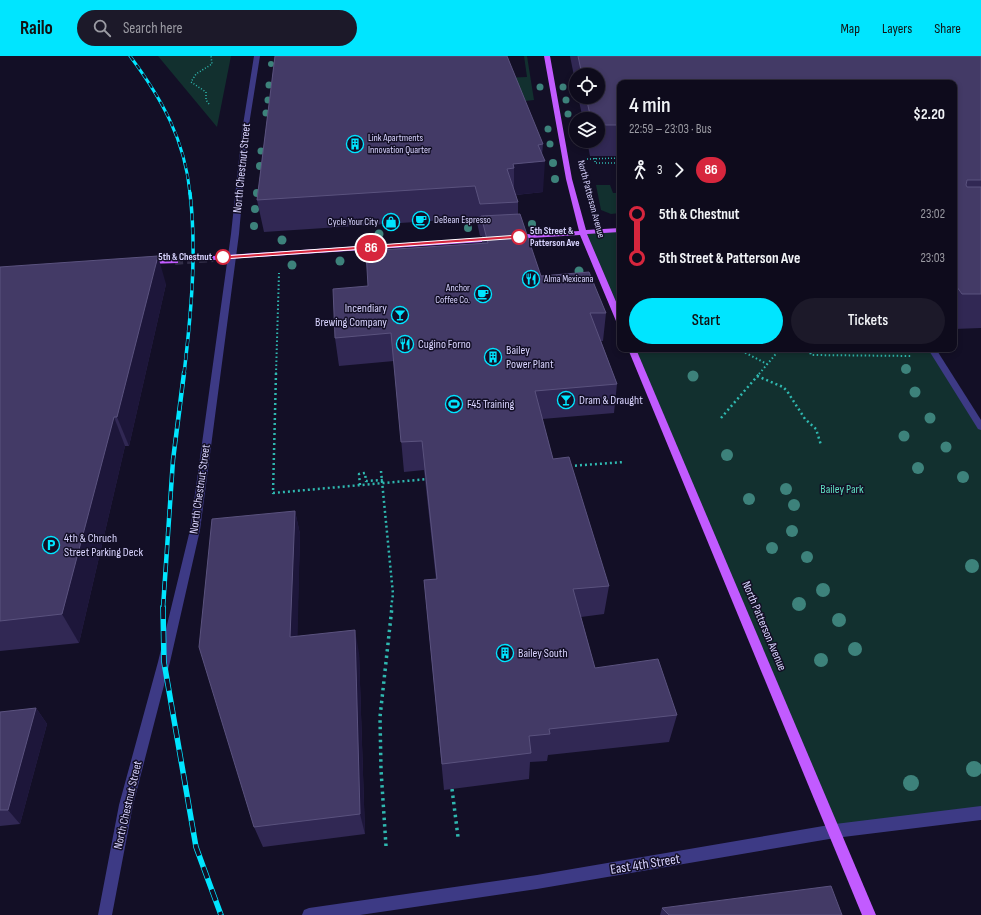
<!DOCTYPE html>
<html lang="en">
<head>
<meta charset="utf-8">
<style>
	body { margin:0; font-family:"Sofia Sans Condensed",sans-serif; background:#1c1929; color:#f1f3f6; height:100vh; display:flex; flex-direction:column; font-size:15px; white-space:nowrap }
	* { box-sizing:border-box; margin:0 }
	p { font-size:13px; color:#9b9ba3 }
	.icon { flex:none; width:22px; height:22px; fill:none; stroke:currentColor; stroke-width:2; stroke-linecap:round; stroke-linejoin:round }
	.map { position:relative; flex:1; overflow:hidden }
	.side { position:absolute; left:617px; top:24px; width:340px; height:272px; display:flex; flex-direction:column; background:#0e0b1c; border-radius:8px; box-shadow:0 2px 6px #0003,0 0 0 1px #2e2b3b }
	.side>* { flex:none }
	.badge { padding:0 8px; border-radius:13px; font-size:14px; line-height:26px }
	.tools { position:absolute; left:569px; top:12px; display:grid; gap:8px }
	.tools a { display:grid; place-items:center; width:36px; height:36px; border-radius:50%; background:#0e0b1c; box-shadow:0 2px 6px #0003,0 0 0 1px #2e2b3b; font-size:20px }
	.map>.badge { position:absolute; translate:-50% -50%; box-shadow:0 0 0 2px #fff }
	.legs { display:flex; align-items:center; gap:6px; height:44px; padding:0 12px; font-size:13px }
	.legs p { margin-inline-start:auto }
	.overview { display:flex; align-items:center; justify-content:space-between; height:68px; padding:0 12px }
	h1 { font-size:22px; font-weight:600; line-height:30px }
	.action { display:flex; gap:8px; margin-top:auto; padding:8px 12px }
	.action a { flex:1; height:46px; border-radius:24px; background:#00e5ff; color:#111; font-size:16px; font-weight:600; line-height:46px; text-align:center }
	.action a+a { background:#1c1929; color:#f1f3f6 }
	ul { padding:0 12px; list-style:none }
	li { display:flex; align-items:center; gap:14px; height:44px; font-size:15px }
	li i { display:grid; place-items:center; width:6px; height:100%; margin:0 5px; background:currentColor }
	li i::after { content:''; width:10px; height:10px; margin:-5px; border:3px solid; border-radius:50%; background:#0e0b1c }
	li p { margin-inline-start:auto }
	li:first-child i { background:linear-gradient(#0000 50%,currentColor 0) }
	li:last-child i { background:linear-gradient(currentColor 50%,#0000 0) }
	header { display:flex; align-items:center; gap:24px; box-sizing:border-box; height:56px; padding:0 20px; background:#00e5ff; color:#111 }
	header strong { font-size:19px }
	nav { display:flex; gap:22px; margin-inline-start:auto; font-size:14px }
	.search { width:280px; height:36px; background:#1c1929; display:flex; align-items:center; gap:10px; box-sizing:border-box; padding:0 14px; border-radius:22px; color:#9b9ba3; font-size:15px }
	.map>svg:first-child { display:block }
	.green { fill:#12302f }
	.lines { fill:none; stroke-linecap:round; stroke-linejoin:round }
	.major-tunnel { stroke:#312d47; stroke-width:8; stroke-dasharray:8 4; stroke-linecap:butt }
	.path-far3 { stroke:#2fb8b0; stroke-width:1.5; stroke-dasharray:1 2; stroke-linecap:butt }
	.path-far2 { stroke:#2fb8b0; stroke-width:2; stroke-dasharray:1.5 2.5; stroke-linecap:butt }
	.path-far1 { stroke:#2fb8b0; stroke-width:2.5; stroke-dasharray:2 3; stroke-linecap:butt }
	.path { stroke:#2fb8b0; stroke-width:3.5; stroke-dasharray:2.5 4; stroke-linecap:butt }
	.minor { fill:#3d3a85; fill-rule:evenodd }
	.major { fill:#c25bff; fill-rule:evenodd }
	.rail-far3-casing { stroke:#00e5ff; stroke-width:3 }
	.rail-far2-casing { stroke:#00e5ff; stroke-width:3.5 }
	.rail-far1-casing { stroke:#00e5ff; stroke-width:4.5 }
	.rail-casing { stroke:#00e5ff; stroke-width:5.5 }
	.rail-far3 { stroke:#130f26; stroke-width:2; stroke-dasharray:5.5; stroke-linecap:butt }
	.rail-far2 { stroke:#130f26; stroke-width:2.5; stroke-dasharray:7; stroke-linecap:butt }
	.rail-far1 { stroke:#130f26; stroke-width:3; stroke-dasharray:9; stroke-linecap:butt }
	.rail { stroke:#130f26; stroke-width:4; stroke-dasharray:12; stroke-linecap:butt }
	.path-bridge-far1 { stroke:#2fb8b0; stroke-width:2.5; stroke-dasharray:2 3; stroke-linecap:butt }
	.path-bridge { stroke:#2fb8b0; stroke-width:3.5; stroke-dasharray:2.5 4; stroke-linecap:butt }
	.tree { fill:#3d827b }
	.wall { fill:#312854 }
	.shaded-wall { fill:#1d163a }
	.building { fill:#433a66; stroke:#5a527e }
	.line-1 { fill:#d7263d; stroke:#fff }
	.stop-1-dot { fill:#fff; stroke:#d7263d; stroke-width:2 }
	.labels { text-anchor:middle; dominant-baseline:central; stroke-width:3; stroke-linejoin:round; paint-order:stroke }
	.far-poi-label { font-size:10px; fill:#d9d4ff; stroke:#130f26; text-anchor:start }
	.far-street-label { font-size:10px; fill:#d9d4ff; stroke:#130f26 }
	.far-stop-label { font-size:10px; font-weight:bold; fill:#d9d4ff; stroke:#130f26; text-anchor:start }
	.street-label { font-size:12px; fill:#d9d4ff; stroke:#130f26 }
	.poi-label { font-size:12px; fill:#d9d4ff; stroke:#130f26; text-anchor:start }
	.park-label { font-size:12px; fill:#5fe0c0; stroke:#130f26 }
	.near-street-label { font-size:14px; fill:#d9d4ff; stroke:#130f26 }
</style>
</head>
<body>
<header>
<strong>Railo</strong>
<div class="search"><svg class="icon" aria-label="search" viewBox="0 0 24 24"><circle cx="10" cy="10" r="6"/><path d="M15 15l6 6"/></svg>Search here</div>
<nav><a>Map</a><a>Layers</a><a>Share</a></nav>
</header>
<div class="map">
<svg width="981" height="859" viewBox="0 0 981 859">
	<rect width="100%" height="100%" fill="#130f26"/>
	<!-- green -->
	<g class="green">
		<path d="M158,0H231L217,71Z"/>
		<path d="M524,0H527L534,44L525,45L522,38L504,22L527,21Z"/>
		<path d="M596,129H610L613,137H620V157L611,158L601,154Z"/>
		<path d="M620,175V265L583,177Z"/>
		<path d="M632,293H931L981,371V757L835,775Z"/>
	</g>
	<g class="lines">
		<!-- major-tunnel -->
		<path class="major-tunnel" d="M175,205L213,202"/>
		<!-- path-far3 -->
		<g class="path-far3">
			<path d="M209,48L206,44V36L191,26L196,18L212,8L211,0"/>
			<path d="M595,102V107H620"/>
			<path d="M587,103L620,102"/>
		</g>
		<!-- path-far2 -->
		<g class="path-far2">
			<path d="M738,293L767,308"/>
			<path d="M809,293L811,299L912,300"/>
			<path d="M276,318L279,217"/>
			<path d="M759,318L780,293"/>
		</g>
		<!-- path-far1 -->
		<g class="path-far1">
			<path d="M276,317L273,437L428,423"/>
			<path d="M757,320L783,331L787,335L805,363L816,373L821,389"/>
			<path d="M721,362L760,317"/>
			<path d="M570,410L624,406"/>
			<path d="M360,429L359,418L365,417L366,425L383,424"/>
		</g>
		<!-- path -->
		<path class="path" d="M452,733L458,781"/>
		<!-- minor -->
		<g class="minor">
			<path d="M254,0H260L248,75L239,178L200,474L170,606L133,749L112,859H98L119,749L158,606L190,474L231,178L242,75Z"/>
			<path d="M928,293H936L981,364V374L978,373Z"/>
			<path d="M981,750V764L835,782L537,833L360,859H302L304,854L309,852L537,819L835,768Z"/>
		</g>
		<!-- major -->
		<g class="major">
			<path d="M544,0H550L572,123L586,174L620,172V176L587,178L620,255V267L616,265L580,179L514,183L510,181L514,179L579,175L566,123Z"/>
			<path d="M494,181H497V185L213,204L209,202L213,200Z"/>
			<path d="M175,203H178V207L148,208L144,206L148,204Z"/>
			<path d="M628,293H636L876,859H862Z"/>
		</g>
		<!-- rail-far3 casing -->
		<g class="rail-far3-casing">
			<path id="rail-far3" d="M130,0C162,43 185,84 190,138"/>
		</g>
		<!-- rail-far2 casing -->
		<g class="rail-far2-casing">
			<path id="rail-far2" d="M184,318C191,258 197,197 190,137"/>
		</g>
		<!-- rail-far1 casing -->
		<g class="rail-far1-casing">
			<path id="rail-far1" d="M163,552L173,404L184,317"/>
		</g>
		<!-- rail casing -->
		<g class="rail-casing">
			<path id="rail" d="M163,551L164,606L196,791L221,859"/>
		</g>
		<!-- rail-far3 -->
		<use href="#rail-far3" class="rail-far3"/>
		<!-- rail-far2 -->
		<use href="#rail-far2" class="rail-far2"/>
		<!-- rail-far1 -->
		<use href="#rail-far1" class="rail-far1"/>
		<!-- rail -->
		<use href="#rail" class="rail"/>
		<!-- path-bridge-far1 -->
		<path class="path-bridge-far1" d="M381,415L393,538L391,552"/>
		<!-- path-bridge -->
		<path class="path-bridge" d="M386,790L381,714L380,661L392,551"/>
	</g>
	<!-- trees -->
	<g class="tree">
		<circle cx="271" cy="8" r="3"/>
		<circle cx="269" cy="29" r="3.5"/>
		<circle cx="540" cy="31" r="3.5"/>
		<circle cx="563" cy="31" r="3.5"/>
		<circle cx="268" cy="44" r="3.5"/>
		<circle cx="566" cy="44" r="3.5"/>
		<circle cx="266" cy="57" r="3.5"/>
		<circle cx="568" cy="58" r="3.5"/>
		<circle cx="548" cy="73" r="3.5"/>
		<circle cx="550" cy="88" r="3.5"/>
		<circle cx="261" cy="95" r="3.5"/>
		<circle cx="553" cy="107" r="4"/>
		<circle cx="260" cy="110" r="4"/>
		<circle cx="555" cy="123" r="4"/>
		<circle cx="257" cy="137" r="4"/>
		<circle cx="255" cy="153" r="4"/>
		<circle cx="532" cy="168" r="4"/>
		<circle cx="254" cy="170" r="4"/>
		<circle cx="468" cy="172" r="4"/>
		<circle cx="379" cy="178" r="4.5"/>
		<circle cx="282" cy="184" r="4.5"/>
		<circle cx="340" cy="205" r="4.5"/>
		<circle cx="292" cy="209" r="4.5"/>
		<circle cx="579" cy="215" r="4.5"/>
		<circle cx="906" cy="313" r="5"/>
		<circle cx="693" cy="320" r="5.5"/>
		<circle cx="915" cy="336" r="5.5"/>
		<circle cx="930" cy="362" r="5.5"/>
		<circle cx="904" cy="380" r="5.5"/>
		<circle cx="946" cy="391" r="5.5"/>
		<circle cx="727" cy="399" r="6"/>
		<circle cx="918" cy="412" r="6"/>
		<circle cx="963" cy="421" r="6"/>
		<circle cx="786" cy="433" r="6"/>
		<circle cx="749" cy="443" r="6"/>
		<circle cx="794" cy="449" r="6"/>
		<circle cx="792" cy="475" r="6"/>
		<circle cx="772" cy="492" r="6"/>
		<circle cx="807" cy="501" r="6"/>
		<circle cx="972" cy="510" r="7"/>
		<circle cx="823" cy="534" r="7"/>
		<circle cx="799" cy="548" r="7"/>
		<circle cx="839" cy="564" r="7"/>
		<circle cx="855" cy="593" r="7"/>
		<circle cx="821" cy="604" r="7"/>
		<circle cx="974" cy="713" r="8"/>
		<circle cx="911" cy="727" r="8"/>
	</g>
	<!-- wall -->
	<g class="wall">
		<path d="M275,0L543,88L542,99L543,136L516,139L518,146V158L541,220L606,257L603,285H601L617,328L614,357L542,363L553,403L609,530L604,558L581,561L595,612L677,659L669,686L548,699L547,705L530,706L529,723L444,734L424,524L436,523L424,414L404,416L394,305L339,310L335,282L368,230L482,187V180H480L476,162L264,176L257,144Z"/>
		<path d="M570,0H981V272L954,273V27H620V100H590L587,85H598V63H583L578,41H598V19H576V30Z"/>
		<path d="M0,211L166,228L129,390H125L79,587L0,595Z"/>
		<path d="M295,455L300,478L297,581L359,597L365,778L263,791L254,771Z"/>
		<path d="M36,652L47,668L20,768L0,770V656Z"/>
		<path d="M662,852L842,859H660Z"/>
	</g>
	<!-- shaded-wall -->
	<g class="shaded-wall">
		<path d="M545,105L543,136L514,139V112L513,108Z"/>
		<path d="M158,200L166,228L129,390L117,361Z"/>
		<path d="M114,361L125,390L79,587L62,558Z"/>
		<path d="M295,455L300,478L297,604L290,581Z"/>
		<path d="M355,574L359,597L365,778L360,758Z"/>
		<path d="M36,652L47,668L20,768L8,754Z"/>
	</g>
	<!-- building -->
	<g class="building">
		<path d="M275,0H507L543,88L538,89L545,105L513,108L514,112L507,113L518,146L480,148L475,130L257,144Z"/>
		<path d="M578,0H981V124H967L966,129L967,131H981V238H962L954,227V27H620V69H598V63H591L586,41H598V19H582Z"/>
		<path d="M520,158L541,220L589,216L606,257H590L617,328L535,335L553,403L569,401L609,530L573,533L595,612L658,603L677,659L549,673L550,678L529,680L531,697L442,708L424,524L437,523L422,385L401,386L391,277L335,282L333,233L368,230L366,195L488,187L481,160Z"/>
		<path d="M158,200L117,361H114L62,558L0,565V211Z"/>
		<path d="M295,455L290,581L355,574L360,758L254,771L199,591L212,463Z"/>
		<path d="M36,652L8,754H0V656Z"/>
		<path d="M831,830L842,859H669L662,852Z"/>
	</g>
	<!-- line-1 -->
	<path class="line-1" d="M519,179L521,182L223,203L220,201L223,200Z"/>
	<!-- icons -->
	<defs>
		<g id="building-ring" transform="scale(0.9)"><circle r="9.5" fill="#130f26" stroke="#00e5ff" stroke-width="1.5"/><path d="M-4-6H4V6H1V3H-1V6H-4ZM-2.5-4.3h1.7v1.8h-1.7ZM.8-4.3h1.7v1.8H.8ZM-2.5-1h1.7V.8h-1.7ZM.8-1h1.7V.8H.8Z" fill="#00e5ff"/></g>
		<g id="cafe-ring" transform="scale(0.9)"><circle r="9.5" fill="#130f26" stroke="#00e5ff" stroke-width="1.5"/><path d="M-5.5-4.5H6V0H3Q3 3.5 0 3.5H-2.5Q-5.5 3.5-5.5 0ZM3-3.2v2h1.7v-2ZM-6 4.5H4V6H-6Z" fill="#00e5ff"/></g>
		<g id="shop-ring" transform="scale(0.9)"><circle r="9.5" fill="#130f26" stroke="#00e5ff" stroke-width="1.5"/><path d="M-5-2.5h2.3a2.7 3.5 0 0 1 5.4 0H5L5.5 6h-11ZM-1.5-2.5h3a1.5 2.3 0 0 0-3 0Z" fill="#00e5ff"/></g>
		<g id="restaurant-ring" transform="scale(0.9)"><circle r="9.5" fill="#130f26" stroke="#00e5ff" stroke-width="1.5"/><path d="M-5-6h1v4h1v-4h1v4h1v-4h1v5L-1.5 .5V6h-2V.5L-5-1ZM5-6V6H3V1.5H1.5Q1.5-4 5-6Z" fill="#00e5ff"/></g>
		<g id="bar-ring" transform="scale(0.9)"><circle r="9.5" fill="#130f26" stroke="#00e5ff" stroke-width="1.5"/><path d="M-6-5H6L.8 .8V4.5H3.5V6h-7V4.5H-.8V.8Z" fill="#00e5ff"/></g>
		<g id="stadium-ring" transform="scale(0.9)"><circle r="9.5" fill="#130f26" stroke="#00e5ff" stroke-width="1.5"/><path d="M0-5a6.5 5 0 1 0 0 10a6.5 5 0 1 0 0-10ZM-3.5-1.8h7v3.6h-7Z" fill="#00e5ff"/></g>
		<g id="parking-ring" transform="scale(0.9)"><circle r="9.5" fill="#130f26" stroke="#00e5ff" stroke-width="1.5"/><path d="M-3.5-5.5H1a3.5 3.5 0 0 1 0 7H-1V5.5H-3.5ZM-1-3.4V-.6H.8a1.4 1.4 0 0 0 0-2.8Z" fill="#00e5ff"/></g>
	</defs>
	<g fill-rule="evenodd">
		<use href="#building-ring" x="355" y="88"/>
		<use href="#cafe-ring" x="421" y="164"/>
		<use href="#shop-ring" x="391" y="166"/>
		<use href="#restaurant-ring" x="531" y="223"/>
		<use href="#cafe-ring" x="483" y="238"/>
		<use href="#bar-ring" x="400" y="259"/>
		<use href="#restaurant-ring" x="405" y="288"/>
		<use href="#building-ring" x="493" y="301"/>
		<use href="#bar-ring" x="566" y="344"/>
		<use href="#stadium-ring" x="454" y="348"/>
		<use href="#parking-ring" x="51" y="489"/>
		<use href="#building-ring" x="505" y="597"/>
	</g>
	<!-- markers -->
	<g class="stop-1-dot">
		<circle cx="519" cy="181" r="7"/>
		<circle cx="223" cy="201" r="7"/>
	</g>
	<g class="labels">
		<!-- far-poi labels -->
		<g class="far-poi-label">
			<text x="368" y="82">Link Apartments<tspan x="368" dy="12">Innovation Quarter</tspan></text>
			<text x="434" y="164">DeBean Espresso</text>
			<text x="378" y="166" text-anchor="end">Cycle Your City</text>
			<text x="544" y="223">Alma Mexicana</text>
			<text x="470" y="232" text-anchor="end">Anchor<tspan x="470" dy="12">Coffee Co.</tspan></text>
		</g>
		<!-- far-street labels -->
		<g class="far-street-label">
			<text transform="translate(591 143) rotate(75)">North Patterson Avenue</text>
		</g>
		<!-- far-stop labels -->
		<g class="far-stop-label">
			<text x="530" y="175">5th Street &amp;<tspan x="530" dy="12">Patterson Ave</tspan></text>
			<text x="212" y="201" text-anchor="end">5th &amp; Chestnut</text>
		</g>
		<!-- street labels -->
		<g class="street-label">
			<text transform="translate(242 112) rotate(-84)">North Chestnut Street</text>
			<text transform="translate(200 433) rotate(-82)">North Chestnut Street</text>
			<text transform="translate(764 570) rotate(67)">North Patterson Avenue</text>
			<text transform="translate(128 749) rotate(-77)">North Chestnut Street</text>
		</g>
		<!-- poi labels -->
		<g class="poi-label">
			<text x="387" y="252" text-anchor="end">Incendiary<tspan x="387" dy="14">Brewing Company</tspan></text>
			<text x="418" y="288">Cugino Forno</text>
			<text x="506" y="294">Bailey<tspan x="506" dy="14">Power Plant</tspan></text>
			<text x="579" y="344">Dram &amp; Draught</text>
			<text x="467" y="348">F45 Training</text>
			<text x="64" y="482">4th &amp; Chruch<tspan x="64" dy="14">Street Parking Deck</tspan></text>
			<text x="518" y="597">Bailey South</text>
		</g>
		<!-- park labels -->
		<g class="park-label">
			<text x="842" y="433">Bailey Park</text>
		</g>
		<!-- near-street labels -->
		<g class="near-street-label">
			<text transform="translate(645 808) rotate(-9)">East 4th Street</text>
		</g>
	</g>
</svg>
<div class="tools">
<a><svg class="icon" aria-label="locate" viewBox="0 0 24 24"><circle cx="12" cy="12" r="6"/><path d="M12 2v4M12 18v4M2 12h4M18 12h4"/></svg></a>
<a><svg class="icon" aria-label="layers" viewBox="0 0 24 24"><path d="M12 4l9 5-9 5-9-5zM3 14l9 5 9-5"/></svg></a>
</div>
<b class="badge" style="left:371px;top:192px;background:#d7263d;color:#fff">86</b>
<section class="side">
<div class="overview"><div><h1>4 min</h1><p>22:59 – 23:03 · Bus</p></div><b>$2.20</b></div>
<div class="legs"><svg class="icon" aria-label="walk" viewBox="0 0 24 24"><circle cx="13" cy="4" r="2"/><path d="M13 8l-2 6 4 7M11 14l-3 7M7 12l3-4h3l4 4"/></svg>3<svg class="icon" aria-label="forward" viewBox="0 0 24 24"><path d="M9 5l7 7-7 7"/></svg><b class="badge" style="background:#d7263d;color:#fff">86</b></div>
<ul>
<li><i style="color:#d7263d"></i><b>5th &amp; Chestnut</b><p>23:02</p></li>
<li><i style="color:#d7263d"></i><b>5th Street &amp; Patterson Ave</b><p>23:03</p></li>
</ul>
<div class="action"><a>Start</a><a>Tickets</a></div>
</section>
</div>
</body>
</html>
